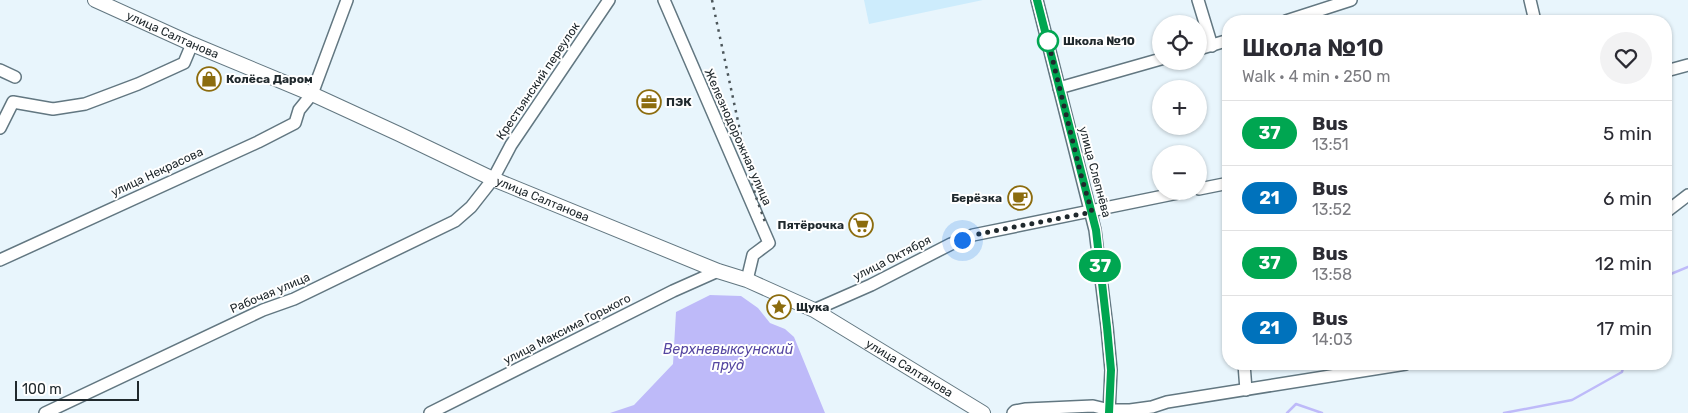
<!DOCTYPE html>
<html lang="en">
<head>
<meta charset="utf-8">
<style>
	body { margin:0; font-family:Rubik,sans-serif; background:#f2f2f3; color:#2b2b33; height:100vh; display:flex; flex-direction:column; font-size:19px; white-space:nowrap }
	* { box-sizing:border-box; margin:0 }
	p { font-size:16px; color:#7c7c81 }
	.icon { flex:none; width:28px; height:28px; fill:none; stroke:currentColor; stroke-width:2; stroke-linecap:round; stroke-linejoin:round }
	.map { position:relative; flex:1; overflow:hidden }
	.side { position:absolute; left:1222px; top:15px; width:450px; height:355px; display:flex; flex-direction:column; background:#fff; border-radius:20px; box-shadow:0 1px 4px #0004 }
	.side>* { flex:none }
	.badge { padding:0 10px; border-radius:16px; font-size:18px; line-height:32px }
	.buttons { position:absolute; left:1152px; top:15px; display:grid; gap:10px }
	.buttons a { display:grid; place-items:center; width:55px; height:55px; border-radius:50%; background:#fff; box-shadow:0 1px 4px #0004; font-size:25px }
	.scale { position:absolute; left:15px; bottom:12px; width:124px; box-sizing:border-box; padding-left:5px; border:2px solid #20292d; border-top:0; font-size:14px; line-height:18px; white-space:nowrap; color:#20292d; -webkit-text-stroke:4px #fff; paint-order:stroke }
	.you { position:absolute; width:25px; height:25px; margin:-12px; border:4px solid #fff; border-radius:50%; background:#1a73e8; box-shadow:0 0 0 8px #1a73e833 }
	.map>.badge { position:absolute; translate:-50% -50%; box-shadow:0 0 0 2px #fff }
	.round { display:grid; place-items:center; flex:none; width:52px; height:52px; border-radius:26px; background:#f2f2f3 }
	.summary { display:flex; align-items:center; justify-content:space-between; height:85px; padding:0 20px }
	h1 { font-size:24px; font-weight:600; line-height:38px }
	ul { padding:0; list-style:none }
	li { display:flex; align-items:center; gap:15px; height:65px; padding:0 20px; border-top:1px solid #e1e1e2 }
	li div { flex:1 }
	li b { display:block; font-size:19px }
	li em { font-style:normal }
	li .badge { min-width:55px; font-weight:700; text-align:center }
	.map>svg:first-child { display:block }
	.built { fill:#cdecfc }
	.water { fill:#bebaf9 }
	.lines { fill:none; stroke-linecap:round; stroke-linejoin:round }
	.stream { stroke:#bebaf9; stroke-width:2.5 }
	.minor-casing { stroke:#627781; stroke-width:14 }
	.major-casing { stroke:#627781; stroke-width:16 }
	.minor { stroke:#fff; stroke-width:11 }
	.major { stroke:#fff; stroke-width:14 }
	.rail { stroke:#4c565a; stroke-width:2.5; stroke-dasharray:2.5 5; stroke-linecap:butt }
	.line-casing { stroke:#fff; stroke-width:11 }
	.line { stroke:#00a651; stroke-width:8 }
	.walk { stroke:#20292d; stroke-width:5; stroke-dasharray:0 9 }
	.stop-dot { fill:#fff; stroke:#00a651; stroke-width:2.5 }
	.labels { text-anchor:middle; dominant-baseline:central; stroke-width:4; stroke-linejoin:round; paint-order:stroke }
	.street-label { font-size:12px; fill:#20292d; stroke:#fff }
	.stop-label { font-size:12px; font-weight:bold; fill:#20292d; stroke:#fff; text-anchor:start }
	.poi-label { font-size:12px; font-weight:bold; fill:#20292d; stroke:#fff; text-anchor:start }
	.water-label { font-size:14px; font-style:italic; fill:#5546a1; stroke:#fff }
</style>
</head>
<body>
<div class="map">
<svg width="1688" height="413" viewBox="0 0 1688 413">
	<rect width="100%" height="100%" fill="#e8f5fc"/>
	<!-- built -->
	<path class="built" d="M864,0H983L869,24Z"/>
	<!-- water -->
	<path class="water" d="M710,295L741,296L758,308L770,323L785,329L794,337L825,413H610L634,405L673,364L676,312Z"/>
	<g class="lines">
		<!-- stream -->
		<g class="stream">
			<path d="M1666,276L1688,267"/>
			<path d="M1287,413L1296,404L1322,413"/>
			<path d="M1504,413L1572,400L1622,372L1624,364"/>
		</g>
		<!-- minor casing -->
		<g class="minor-casing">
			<g id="minor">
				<path d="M664,0L769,243L753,255L747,280"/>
				<path d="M1037,0L1095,230L1107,327L1111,370L1109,413"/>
				<path d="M1198,0L1212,46"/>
				<path d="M1530,0L1535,21"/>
				<path d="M1286,21L1351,0"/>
				<path d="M1199,49L1229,40"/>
				<path d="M0,70L15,77"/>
				<path d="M1666,71L1688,65"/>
				<path d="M1059,88L1161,59"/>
				<path d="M0,128L13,102L53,109L85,104L138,84L184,63L192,44"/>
				<path d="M1199,189L1229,183"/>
				<path d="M1666,212L1688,195"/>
				<path d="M0,260L258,142L295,123L299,110L312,94L347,0"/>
				<path d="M814,310L871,285L951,244L973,235L1188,191"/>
				<path d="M1244,364L1246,390"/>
				<path d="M45,413L263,310L294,299L455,221L471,207L493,179L511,145L609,0"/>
				<path d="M430,413L673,291L718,271"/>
				<path d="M1013,413L1015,411L1026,409L1093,406L1110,410H1130L1152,407L1167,402L1406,364"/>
			</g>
		</g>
		<!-- major casing -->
		<g class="major-casing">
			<g id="major">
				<path id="s1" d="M95,0L192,44L312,94L399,134L493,179L718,271L747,280L814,310L983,413"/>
			</g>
		</g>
		<!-- minor -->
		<use href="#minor" class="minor"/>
		<!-- major -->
		<use href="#major" class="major"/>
		<!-- rail -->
		<path class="rail" d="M712,0L748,168L756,197L765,222"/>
	</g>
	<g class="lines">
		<!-- line casing -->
		<g class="line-casing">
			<path id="line" d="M1037,0L1096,230L1107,327L1111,370L1109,413"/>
		</g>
		<!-- line -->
		<use href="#line" class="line"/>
		<!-- walk -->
		<path class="walk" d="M962,240L973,235L1092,212L1082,179L1048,41"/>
	</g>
	<!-- icons -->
	<defs>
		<g id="shop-ring" transform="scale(1.25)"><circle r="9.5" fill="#fff" stroke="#8c6c0e" stroke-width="1.5"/><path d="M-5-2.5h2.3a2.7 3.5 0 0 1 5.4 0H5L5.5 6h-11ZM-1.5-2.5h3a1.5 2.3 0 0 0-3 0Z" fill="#8c6c0e"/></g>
		<g id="office-ring" transform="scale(1.25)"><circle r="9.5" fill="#fff" stroke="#8c6c0e" stroke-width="1.5"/><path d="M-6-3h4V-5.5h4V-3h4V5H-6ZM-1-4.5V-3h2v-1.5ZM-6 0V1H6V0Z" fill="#8c6c0e"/></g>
		<g id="cafe-ring" transform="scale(1.25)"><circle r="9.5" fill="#fff" stroke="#8c6c0e" stroke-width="1.5"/><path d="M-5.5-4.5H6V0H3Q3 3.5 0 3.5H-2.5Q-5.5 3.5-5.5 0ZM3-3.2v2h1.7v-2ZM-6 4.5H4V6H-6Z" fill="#8c6c0e"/></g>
		<g id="supermarket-ring" transform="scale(1.25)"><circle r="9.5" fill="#fff" stroke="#8c6c0e" stroke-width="1.5"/><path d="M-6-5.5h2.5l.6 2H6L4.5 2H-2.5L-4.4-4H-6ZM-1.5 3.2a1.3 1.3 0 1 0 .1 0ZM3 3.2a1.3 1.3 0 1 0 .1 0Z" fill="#8c6c0e"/></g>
		<g id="sight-ring" transform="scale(1.25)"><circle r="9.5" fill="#fff" stroke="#8c6c0e" stroke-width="1.5"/><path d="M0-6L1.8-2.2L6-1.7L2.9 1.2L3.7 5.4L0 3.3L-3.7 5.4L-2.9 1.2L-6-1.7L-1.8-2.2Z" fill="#8c6c0e"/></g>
	</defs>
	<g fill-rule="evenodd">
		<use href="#shop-ring" x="209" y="79"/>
		<use href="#office-ring" x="649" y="102"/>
		<use href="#cafe-ring" x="1020" y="198"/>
		<use href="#supermarket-ring" x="861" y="225"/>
		<use href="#sight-ring" x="779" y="307"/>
	</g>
	<!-- markers -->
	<circle class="stop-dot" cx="1048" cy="41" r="10"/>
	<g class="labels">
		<!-- street labels -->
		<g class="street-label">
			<text stroke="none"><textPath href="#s1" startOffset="85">улица Салтанова</textPath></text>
			<text transform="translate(538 81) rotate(-56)">Крестьянский переулок</text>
			<text transform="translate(738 137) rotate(66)">Железнодорожная улица</text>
			<text transform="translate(157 172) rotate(-25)">улица Некрасова</text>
			<text transform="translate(1095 172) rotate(75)">улица Слепнёва</text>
			<text stroke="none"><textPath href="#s1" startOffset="490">улица Салтанова</textPath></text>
			<text transform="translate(892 258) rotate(-27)">улица Октября</text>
			<text transform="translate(270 293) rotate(-23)">Рабочая улица</text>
			<text transform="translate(567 329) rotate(-27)">улица Максима Горького</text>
			<text stroke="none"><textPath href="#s1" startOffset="895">улица Салтанова</textPath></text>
		</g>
		<!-- stop labels -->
		<g class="stop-label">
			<text x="1063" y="41">Школа №10</text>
		</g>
		<!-- poi labels -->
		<g class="poi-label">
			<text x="226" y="79">Колёса Даром</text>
			<text x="666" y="102">ПЭК</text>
			<text x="1002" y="198" text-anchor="end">Берёзка</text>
			<text x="844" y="225" text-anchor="end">Пятёрочка</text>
			<text x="796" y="307">Щука</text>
		</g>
		<!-- water labels -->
		<g class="water-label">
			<text x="728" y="349">Верхневыксунский<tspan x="728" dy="16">пруд</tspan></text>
		</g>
	</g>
</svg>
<div class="buttons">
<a><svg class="icon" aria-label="locate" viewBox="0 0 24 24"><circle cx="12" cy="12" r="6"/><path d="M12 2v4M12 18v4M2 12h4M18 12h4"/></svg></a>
<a>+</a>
<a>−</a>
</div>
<div class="scale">100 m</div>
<div class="you" style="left:962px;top:240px"></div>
<b class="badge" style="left:1100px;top:266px;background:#00a651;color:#fff">37</b>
<section class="side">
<div class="summary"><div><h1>Школа №10</h1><p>Walk · 4 min · 250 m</p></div><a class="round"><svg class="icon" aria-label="heart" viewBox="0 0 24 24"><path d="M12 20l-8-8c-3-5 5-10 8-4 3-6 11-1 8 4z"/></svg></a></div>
<ul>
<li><span class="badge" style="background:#00a651;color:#fff">37</span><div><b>Bus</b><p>13:51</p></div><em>5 min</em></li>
<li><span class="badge" style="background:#0072bc;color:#fff">21</span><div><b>Bus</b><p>13:52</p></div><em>6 min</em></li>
<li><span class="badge" style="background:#00a651;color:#fff">37</span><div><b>Bus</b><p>13:58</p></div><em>12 min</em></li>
<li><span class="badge" style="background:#0072bc;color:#fff">21</span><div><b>Bus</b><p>14:03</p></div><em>17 min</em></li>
</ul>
</section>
</div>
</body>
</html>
